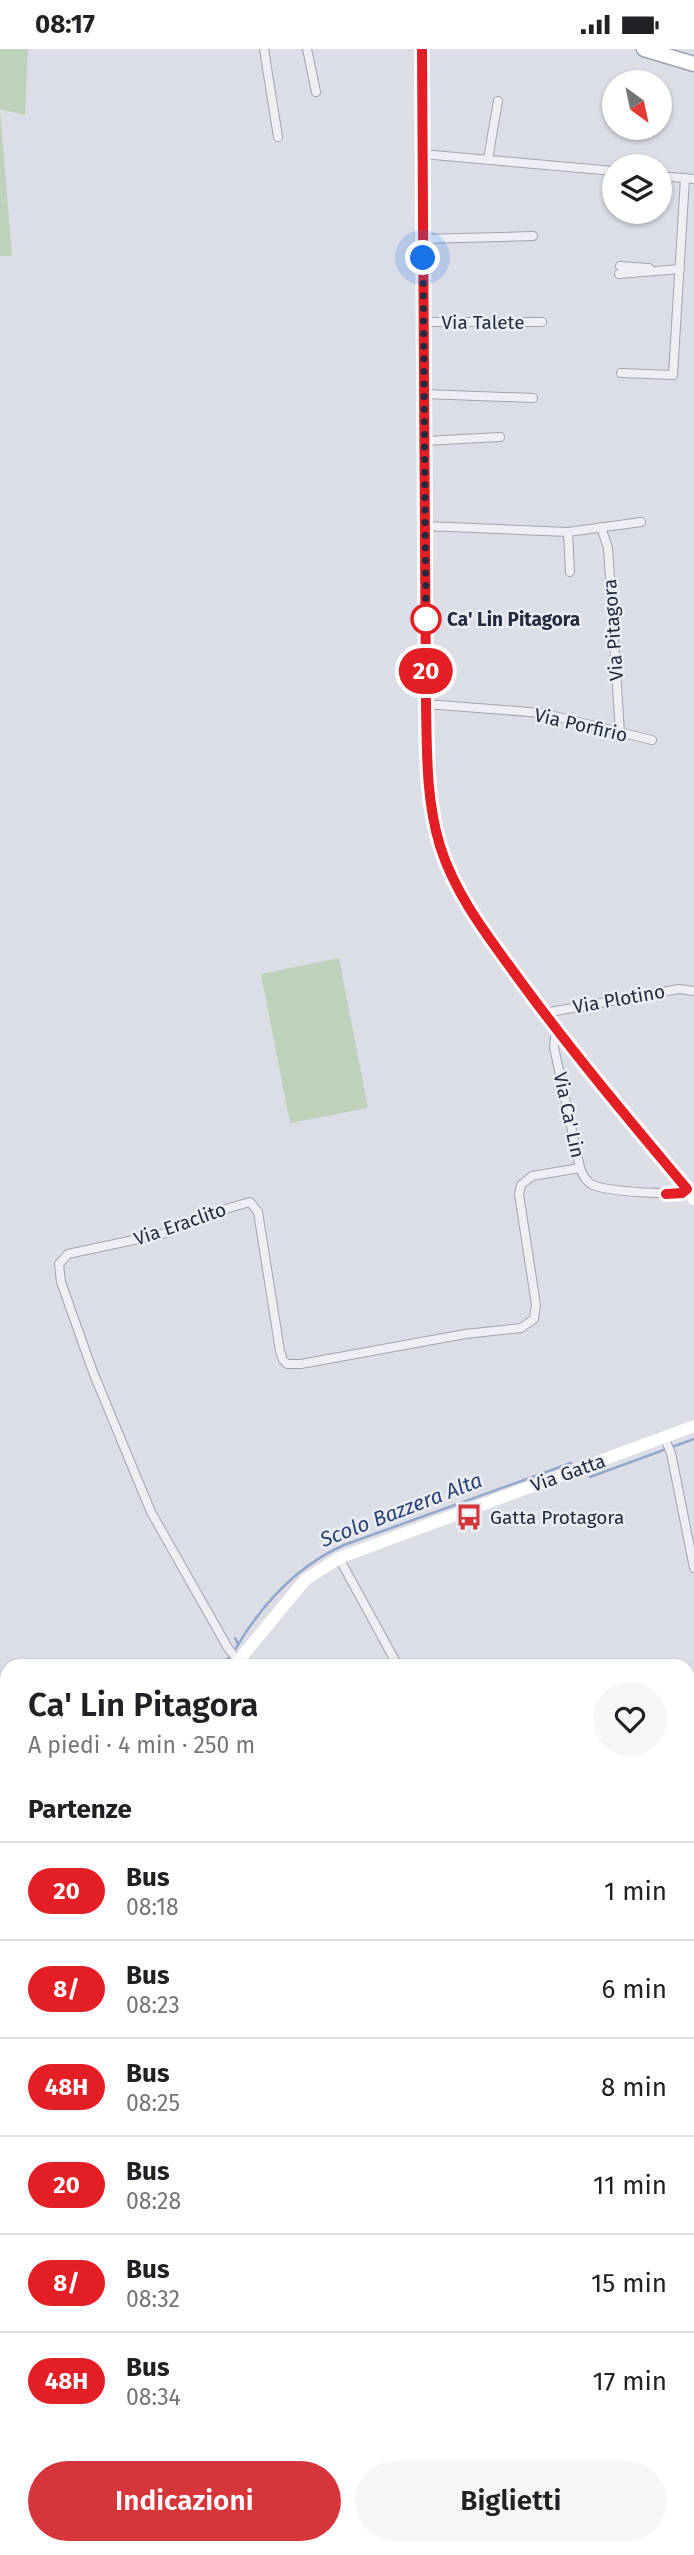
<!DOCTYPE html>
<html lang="it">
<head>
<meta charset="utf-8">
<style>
	body { margin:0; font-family:"Fira Sans",sans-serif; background:#f6f6f6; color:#202124; height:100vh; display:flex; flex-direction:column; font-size:26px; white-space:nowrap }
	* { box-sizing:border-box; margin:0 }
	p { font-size:23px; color:#757577 }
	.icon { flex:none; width:38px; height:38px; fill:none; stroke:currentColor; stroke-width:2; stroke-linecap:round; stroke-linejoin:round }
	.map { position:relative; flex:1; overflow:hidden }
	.panel { position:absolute; left:0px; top:1610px; width:695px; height:896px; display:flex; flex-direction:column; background:#fff; border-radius:21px 21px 0 0; box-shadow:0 2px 5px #0004 }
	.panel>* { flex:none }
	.badge { padding:0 14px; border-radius:23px; font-size:24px; line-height:46px }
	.needle { width:46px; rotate:147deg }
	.tools { position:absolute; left:602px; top:21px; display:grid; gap:14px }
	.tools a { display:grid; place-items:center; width:70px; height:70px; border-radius:50%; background:#fff; box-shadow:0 2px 5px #0004; font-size:35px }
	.you { position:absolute; width:35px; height:35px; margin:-18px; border:5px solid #fff; border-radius:50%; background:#1a73e8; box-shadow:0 0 0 10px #1a73e833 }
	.map>.badge { position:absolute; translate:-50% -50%; box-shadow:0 0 0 4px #fff }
	h2 { padding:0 28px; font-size:26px; line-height:63px }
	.round { display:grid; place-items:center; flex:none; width:74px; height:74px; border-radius:37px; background:#f6f6f6 }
	.headline { display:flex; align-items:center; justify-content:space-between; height:119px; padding:0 28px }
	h1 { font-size:33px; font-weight:600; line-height:52px }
	.button { display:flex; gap:14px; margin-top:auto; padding:14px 28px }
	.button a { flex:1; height:80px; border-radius:42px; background:#d6353b; color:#fff; font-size:28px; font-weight:600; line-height:80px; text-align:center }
	.button a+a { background:#f6f6f6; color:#202124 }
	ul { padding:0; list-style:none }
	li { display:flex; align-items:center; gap:21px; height:98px; padding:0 28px; border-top:2px solid #e0e0e0 }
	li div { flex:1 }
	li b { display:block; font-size:26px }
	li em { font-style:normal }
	li .badge { min-width:77px; font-weight:700; text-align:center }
	.status { display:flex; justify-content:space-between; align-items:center; height:49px; padding:0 35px; background:#fff; direction:ltr }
	.status svg { height:19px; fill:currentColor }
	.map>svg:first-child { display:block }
	.green { fill:#bed1bb }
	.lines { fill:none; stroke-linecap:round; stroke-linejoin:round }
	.stream { stroke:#93a7ca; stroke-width:2.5 }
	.river { stroke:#93a7ca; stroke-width:18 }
	.street-casing { stroke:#a0a4b1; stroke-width:10 }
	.primary-casing { stroke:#99a1b3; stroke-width:17 }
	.street { stroke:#eeeff5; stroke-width:8 }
	.secondary { stroke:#fff; stroke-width:12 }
	.primary { stroke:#fff; stroke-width:14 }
	.line-casing { stroke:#fff; stroke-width:16 }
	.line { stroke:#e31e24; stroke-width:10 }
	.walk { stroke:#242a3d; stroke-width:7; stroke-dasharray:0 12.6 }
	.stop-dot { fill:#fff; stroke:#e31e24; stroke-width:3.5 }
	.labels { text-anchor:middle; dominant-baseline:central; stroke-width:5; stroke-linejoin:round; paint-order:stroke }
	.street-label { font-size:19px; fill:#242a3d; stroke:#eaedf4 }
	.stop-label { font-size:19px; font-weight:bold; fill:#242a3d; stroke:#eaedf4; text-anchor:start }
	.poi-label { font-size:19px; fill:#242a3d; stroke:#eaedf4; text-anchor:start }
	.water-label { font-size:21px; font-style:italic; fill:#2c4473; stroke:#eaedf4 }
</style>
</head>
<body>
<div class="status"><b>08:17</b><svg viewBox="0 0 49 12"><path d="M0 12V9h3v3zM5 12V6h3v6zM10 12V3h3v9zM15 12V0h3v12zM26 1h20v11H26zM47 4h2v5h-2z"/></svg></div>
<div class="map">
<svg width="694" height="2506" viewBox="0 0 694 2506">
	<rect width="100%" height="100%" fill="#dbdee7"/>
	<!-- green -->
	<g class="green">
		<path d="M0,0H28L25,66L0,60Z"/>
		<path d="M0,62L12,207H0Z"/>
		<path d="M339,909L368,1059L290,1074L261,925Z"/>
	</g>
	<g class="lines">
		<!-- stream -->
		<g class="stream">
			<path d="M590,1428L694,1390"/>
			<path d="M235,1589L238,1595"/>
			<path d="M236,1599C262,1555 297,1517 344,1496L571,1414"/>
			<path d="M219,1617L230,1608"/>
			<path d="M0,1725L7,1721"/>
		</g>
		<!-- river -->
		<g class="river">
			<path d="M688,1942L694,1940"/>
			<path d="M233,2506L234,2499"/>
		</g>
		<!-- street casing -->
		<g class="street-casing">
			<g id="street">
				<path d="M264,0L278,88"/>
				<path d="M307,0L316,43"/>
				<path d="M422,105L614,122"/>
				<path d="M488,110L498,52"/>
				<path d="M660,127L694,130"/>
				<path d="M423,190L533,187"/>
				<path d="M620,217L649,219"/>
				<path d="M619,225L680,220"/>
				<path d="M424,273H542"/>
				<path d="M621,324L673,326L685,129"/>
				<path d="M424,345L533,349"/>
				<path d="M425,392L500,388"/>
				<path d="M425,477L568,483L641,473"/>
				<path d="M601,478L608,499L620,684"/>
				<path d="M568,483L570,523"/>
				<path d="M426,655L542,664L652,691"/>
				<path d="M547,968L550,963L679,940L694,942"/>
				<path d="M556,981L554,998L580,1119C583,1126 586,1133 593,1136C607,1142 675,1148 686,1140"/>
				<path d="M664,1388L671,1404L694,1519"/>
				<path d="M339,1509L398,1617"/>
				<path d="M239,1613L228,1599L151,1463L93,1323L61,1233L59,1215L68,1205L166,1184L215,1163L250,1153L258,1163L280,1302L283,1311L287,1315H301L465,1285L521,1279L534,1270L536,1256L519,1145L521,1136L532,1127L580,1119"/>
				<path d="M649,2499L653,2506"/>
			</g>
		</g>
		<!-- primary casing -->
		<g class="primary-casing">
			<path id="primary" d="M644,0L694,15"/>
		</g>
		<!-- street -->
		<use href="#street" class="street"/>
		<!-- secondary -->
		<g class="secondary">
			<path d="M423,0L428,724L433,765L440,796L456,836L473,866L556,981L694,1150"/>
			<path d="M234,1617L305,1531L339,1509L694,1377"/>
			<path d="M0,1746L7,1742"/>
		</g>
		<!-- primary -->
		<use href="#primary" class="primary"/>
	</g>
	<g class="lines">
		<!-- line casing -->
		<g class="line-casing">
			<path id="line" d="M422,0L426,655C427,703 426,751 440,797C456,848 490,890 521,933C573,1004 630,1072 687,1140L682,1144L666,1145"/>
		</g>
		<!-- line -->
		<use href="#line" class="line"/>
		<!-- walk -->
		<path class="walk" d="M423,209L426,572V570"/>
	</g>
	<!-- icons -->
	<defs>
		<g id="bus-bare" transform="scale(2.1)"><path d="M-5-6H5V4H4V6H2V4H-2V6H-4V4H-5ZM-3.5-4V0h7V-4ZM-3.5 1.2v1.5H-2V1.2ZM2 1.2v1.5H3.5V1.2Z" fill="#d6353b" stroke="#eaedf4" stroke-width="2.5" paint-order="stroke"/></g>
	</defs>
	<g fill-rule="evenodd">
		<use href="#bus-bare" x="469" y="1468"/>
	</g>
	<!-- markers -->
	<circle class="stop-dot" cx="426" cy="570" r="14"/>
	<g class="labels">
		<!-- street labels -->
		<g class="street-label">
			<text x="483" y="273">Via Talete</text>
			<text transform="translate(613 581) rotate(-94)">Via Pitagora</text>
			<text transform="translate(581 676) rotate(13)">Via Porfirio</text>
			<text transform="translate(619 950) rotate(-10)">Via Plotino</text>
			<text transform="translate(569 1066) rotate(78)">Via Ca' Lin</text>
			<text transform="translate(180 1175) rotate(-19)">Via Eraclito</text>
			<text transform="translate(568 1424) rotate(-20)">Via Gatta</text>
		</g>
		<!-- stop labels -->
		<g class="stop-label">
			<text x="447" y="570">Ca' Lin Pitagora</text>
		</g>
		<!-- poi labels -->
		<g class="poi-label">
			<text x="490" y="1468">Gatta Protagora</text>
		</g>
		<!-- water labels -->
		<g class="water-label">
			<text transform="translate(401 1461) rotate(-21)">Scolo Bazzera Alta</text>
		</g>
	</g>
</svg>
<div class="tools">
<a><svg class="needle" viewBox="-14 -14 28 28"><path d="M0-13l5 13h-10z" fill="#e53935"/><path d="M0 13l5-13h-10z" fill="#757577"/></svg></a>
<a><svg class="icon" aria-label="layers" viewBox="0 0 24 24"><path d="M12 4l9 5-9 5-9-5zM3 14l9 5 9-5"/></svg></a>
</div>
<div class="you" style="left:423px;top:209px"></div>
<b class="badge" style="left:426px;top:622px;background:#e31e24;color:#fff">20</b>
<section class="panel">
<div class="headline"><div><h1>Ca' Lin Pitagora</h1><p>A piedi · 4 min · 250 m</p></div><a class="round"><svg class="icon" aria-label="heart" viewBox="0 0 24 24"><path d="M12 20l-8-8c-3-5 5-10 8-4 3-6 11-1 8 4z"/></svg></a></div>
<h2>Partenze</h2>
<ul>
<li><span class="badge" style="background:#e31e24;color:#fff">20</span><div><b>Bus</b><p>08:18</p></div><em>1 min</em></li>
<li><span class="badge" style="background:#e31e24;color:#fff">8/</span><div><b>Bus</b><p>08:23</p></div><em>6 min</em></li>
<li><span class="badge" style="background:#e31e24;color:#fff">48H</span><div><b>Bus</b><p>08:25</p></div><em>8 min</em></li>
<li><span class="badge" style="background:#e31e24;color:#fff">20</span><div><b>Bus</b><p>08:28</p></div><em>11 min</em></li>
<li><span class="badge" style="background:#e31e24;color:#fff">8/</span><div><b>Bus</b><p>08:32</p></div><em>15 min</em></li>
<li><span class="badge" style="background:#e31e24;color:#fff">48H</span><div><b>Bus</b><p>08:34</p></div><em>17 min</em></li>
</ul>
<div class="button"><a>Indicazioni</a><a>Biglietti</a></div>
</section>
</div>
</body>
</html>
